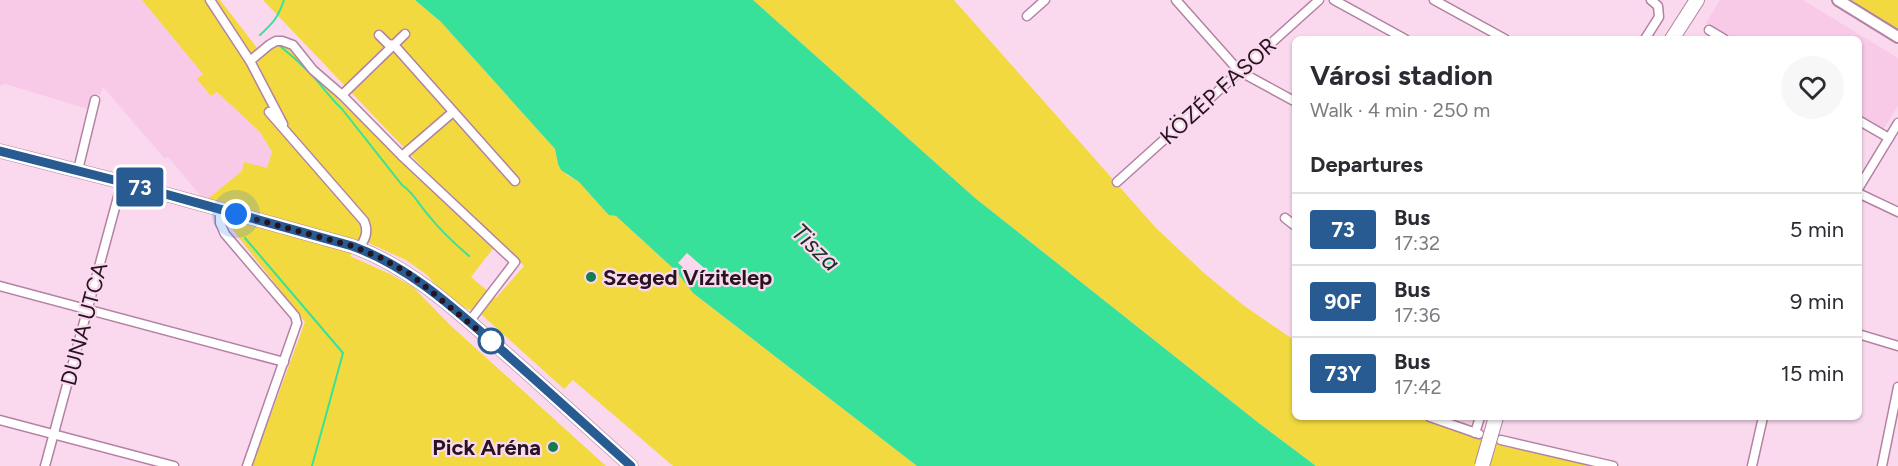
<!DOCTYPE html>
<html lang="en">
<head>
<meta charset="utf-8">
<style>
	body { margin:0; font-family:Figtree,sans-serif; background:#f7f7f7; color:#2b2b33; height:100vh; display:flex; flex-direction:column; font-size:22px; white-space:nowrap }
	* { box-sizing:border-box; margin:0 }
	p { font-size:20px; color:#7c7c81 }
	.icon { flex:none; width:33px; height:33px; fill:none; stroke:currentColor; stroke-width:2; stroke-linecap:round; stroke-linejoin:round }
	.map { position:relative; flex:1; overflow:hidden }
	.details { position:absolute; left:1292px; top:36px; width:570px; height:384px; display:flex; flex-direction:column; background:#fff; border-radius:9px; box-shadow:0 2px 4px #0004 }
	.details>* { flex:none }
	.badge { padding:0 12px; border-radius:4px; font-size:21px; line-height:39px }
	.you { position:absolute; width:30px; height:30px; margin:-15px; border:4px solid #fff; border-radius:50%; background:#1a73e8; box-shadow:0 0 0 9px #1a73e833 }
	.map>.badge { position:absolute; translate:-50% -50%; box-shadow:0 0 0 3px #fff }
	h2 { padding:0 18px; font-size:22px; line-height:54px }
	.round { display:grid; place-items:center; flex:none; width:63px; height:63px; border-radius:32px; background:#f7f7f7 }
	.overview { display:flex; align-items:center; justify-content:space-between; height:102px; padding:0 18px }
	h1 { font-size:28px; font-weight:700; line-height:45px }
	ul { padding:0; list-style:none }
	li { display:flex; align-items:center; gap:18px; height:72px; padding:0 18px; border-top:2px solid #e1e1e2 }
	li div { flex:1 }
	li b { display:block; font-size:22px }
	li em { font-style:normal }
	li .badge { min-width:66px; font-weight:700; text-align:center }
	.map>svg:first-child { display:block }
	.built { fill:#f9c9e8 }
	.green { fill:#f1d93f }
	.water { fill:#37e19a }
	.pier { fill:#fad9ee }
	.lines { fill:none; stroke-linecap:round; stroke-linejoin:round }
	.stream { stroke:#37e19a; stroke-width:2 }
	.minor-casing { stroke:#b382a2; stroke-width:11 }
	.tertiary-casing { stroke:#b382a2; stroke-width:14 }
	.secondary-casing { stroke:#b382a2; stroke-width:15 }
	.primary-casing { stroke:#b382a2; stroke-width:16 }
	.minor { stroke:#fff; stroke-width:8 }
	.tertiary { stroke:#fff; stroke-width:10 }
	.secondary { stroke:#fff; stroke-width:12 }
	.primary { stroke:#fff; stroke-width:14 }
	.primary-bridge-casing { stroke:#b382a2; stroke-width:16; stroke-linecap:butt }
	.primary-bridge { stroke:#fff; stroke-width:14 }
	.line-casing { stroke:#fff; stroke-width:14 }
	.line { stroke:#275b91; stroke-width:9 }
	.walk { stroke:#271420; stroke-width:6; stroke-dasharray:0 10.8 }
	.poi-dot { fill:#187a51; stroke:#fad9ee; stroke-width:2 }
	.stop-dot { fill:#fff; stroke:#275b91; stroke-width:3 }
	.labels { text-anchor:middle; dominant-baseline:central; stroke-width:4.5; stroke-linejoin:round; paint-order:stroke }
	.street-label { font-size:22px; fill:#271420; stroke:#fad9ee }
	.poi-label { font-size:22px; font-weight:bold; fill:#271420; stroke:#fad9ee; text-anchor:start }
	.water-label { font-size:24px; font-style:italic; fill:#173124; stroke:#fad9ee }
</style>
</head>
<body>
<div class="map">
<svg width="1898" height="466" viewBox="0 0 1898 466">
	<rect width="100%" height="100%" fill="#fad9ee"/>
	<!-- built -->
	<g class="built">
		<path d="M0,0H142L204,74L198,79L211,96L217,92L260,132L272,152L267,168L242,171L205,201L168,157L165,159L103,87L100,95L93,93L88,109L5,84L0,86Z"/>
		<path d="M1720,0H1803L1898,58V106L1883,130L1859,116L1858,39H1733L1706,23Z"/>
	</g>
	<!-- green -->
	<g class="green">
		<path d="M142,0H220L261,53L277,44L290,46L495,246L471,277L496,298L524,266L454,200L263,0H415L441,22L555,149L558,164L567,175L579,182L605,211L610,215L616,216L675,270L693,293L917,466H673L573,380L564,389L482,315L463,307L436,285L427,275L406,260L360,239L350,256L390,274L413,287L449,324L606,466H252L305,322L229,225L205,201L242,171L244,162L267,168L272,152L260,132L217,92L211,96L197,79L203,74Z"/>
		<path d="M753,0H954L1156,228L1204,273L1243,305L1294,340V417H1419L1465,434L1507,447L1596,466H1316L1260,424L975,198Z"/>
		<path d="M1852,0H1898V33Z"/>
	</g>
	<!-- water -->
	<path class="water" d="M415,0H753L975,198L1260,424L1316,466H917L693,293L675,270L616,216L609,215L605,211L579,182L561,170L558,164L555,149L441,22Z"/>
	<!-- pier -->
	<path class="pier" d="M687,253L711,274L702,284L678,263Z"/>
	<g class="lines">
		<!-- stream -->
		<g class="stream">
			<path d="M260,35C273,23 278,18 284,0"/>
			<path d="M280,46C290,54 300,63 309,72C321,84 330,98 342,109L402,185C414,193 419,205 429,216C441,231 455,244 469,256"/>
			<path d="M245,238L343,353L312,466"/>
		</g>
		<!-- minor casing -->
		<g class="minor-casing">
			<g id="minor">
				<path d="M210,0L250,61L283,124"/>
				<path d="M1176,0L1239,71L1294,101"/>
				<path d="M1334,0L1405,39"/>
				<path d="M1434,0L1505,39"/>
				<path d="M1027,16L1045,0"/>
				<path d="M1709,30L1724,39"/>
				<path d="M379,35L388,44L394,45L515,181"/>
				<path d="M1645,39L1659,17L1658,6L1651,0"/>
				<path d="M250,61L269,45L276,41H282L293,45L313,70L342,95L402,156L515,262L469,322"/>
				<path d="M342,95L405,34"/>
				<path d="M269,112L364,221C369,232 365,239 359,249"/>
				<path d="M1858,120L1889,138"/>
				<path d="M402,156L453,112"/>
				<path d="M78,170L95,100"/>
				<path d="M1117,182L1319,0"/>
				<path d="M1858,189L1898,123"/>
				<path d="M1858,193L1898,212"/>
				<path d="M220,210V223L225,234L295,316L297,323L247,466"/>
				<path d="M1285,218L1294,225"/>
				<path d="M0,286L284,362"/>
				<path d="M1858,334L1898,346"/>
				<path d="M1430,417L1479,434"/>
				<path d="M0,420L174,466"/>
				<path d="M1475,433L1480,417"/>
				<path d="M1501,440L1613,466"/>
				<path d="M45,466L122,182"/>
				<path d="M1752,466L1763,417"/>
				<path d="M1882,466L1898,387"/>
			</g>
		</g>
		<!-- tertiary casing -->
		<g class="tertiary-casing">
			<path id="tertiary" d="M1838,0L1898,37"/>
		</g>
		<!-- secondary casing -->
		<g class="secondary-casing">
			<path id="secondary" d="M0,151L122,182L352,246C411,267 458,312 505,353C547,390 589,428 631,466"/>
		</g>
		<!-- primary casing -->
		<g class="primary-casing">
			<path id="primary" d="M1672,39L1697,0"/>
		</g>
		<!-- minor -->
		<use href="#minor" class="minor"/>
		<!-- tertiary -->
		<use href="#tertiary" class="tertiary"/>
		<!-- secondary -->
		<use href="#secondary" class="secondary"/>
		<!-- primary -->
		<use href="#primary" class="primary"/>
		<!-- primary-bridge casing -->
		<g class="primary-bridge-casing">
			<path id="primary-bridge" d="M1482,466L1496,417"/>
		</g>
		<!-- primary-bridge -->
		<use href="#primary-bridge" class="primary-bridge"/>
	</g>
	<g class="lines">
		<!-- line casing -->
		<g class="line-casing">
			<path id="line" d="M0,151L122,182L352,246C411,267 458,312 505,353C547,390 589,428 631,466"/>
		</g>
		<!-- line -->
		<use href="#line" class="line"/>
		<!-- walk -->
		<path class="walk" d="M236,214L352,246L381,258L410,274L491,341"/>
	</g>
	<!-- markers -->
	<g class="poi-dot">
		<circle cx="591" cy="277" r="6"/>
		<circle cx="553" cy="447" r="6"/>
	</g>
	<circle class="stop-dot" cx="491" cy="341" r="12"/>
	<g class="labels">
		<!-- street labels -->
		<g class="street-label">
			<text transform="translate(1218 91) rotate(-42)">KÖZÉP FASOR</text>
			<text transform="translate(84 324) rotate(-75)">DUNA UTCA</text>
		</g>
		<!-- poi labels -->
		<g class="poi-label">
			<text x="603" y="277">Szeged Vízitelep</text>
			<text x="541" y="447" text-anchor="end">Pick Aréna</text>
		</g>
		<!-- water labels -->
		<g class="water-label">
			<text transform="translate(816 247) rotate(44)">Tisza</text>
		</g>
	</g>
</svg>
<div class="you" style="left:236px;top:214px"></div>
<b class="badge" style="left:140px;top:187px;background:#275b91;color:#fff">73</b>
<section class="details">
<div class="overview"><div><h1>Városi stadion</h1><p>Walk · 4 min · 250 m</p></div><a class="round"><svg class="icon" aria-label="heart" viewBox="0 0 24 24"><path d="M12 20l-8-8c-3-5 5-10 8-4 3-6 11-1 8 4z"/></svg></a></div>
<h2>Departures</h2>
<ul>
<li><span class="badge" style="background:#275b91;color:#fff">73</span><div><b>Bus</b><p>17:32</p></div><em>5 min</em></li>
<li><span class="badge" style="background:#275b91;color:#fff">90F</span><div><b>Bus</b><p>17:36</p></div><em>9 min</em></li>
<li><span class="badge" style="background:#275b91;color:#fff">73Y</span><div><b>Bus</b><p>17:42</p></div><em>15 min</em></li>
</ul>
</section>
</div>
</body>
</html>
